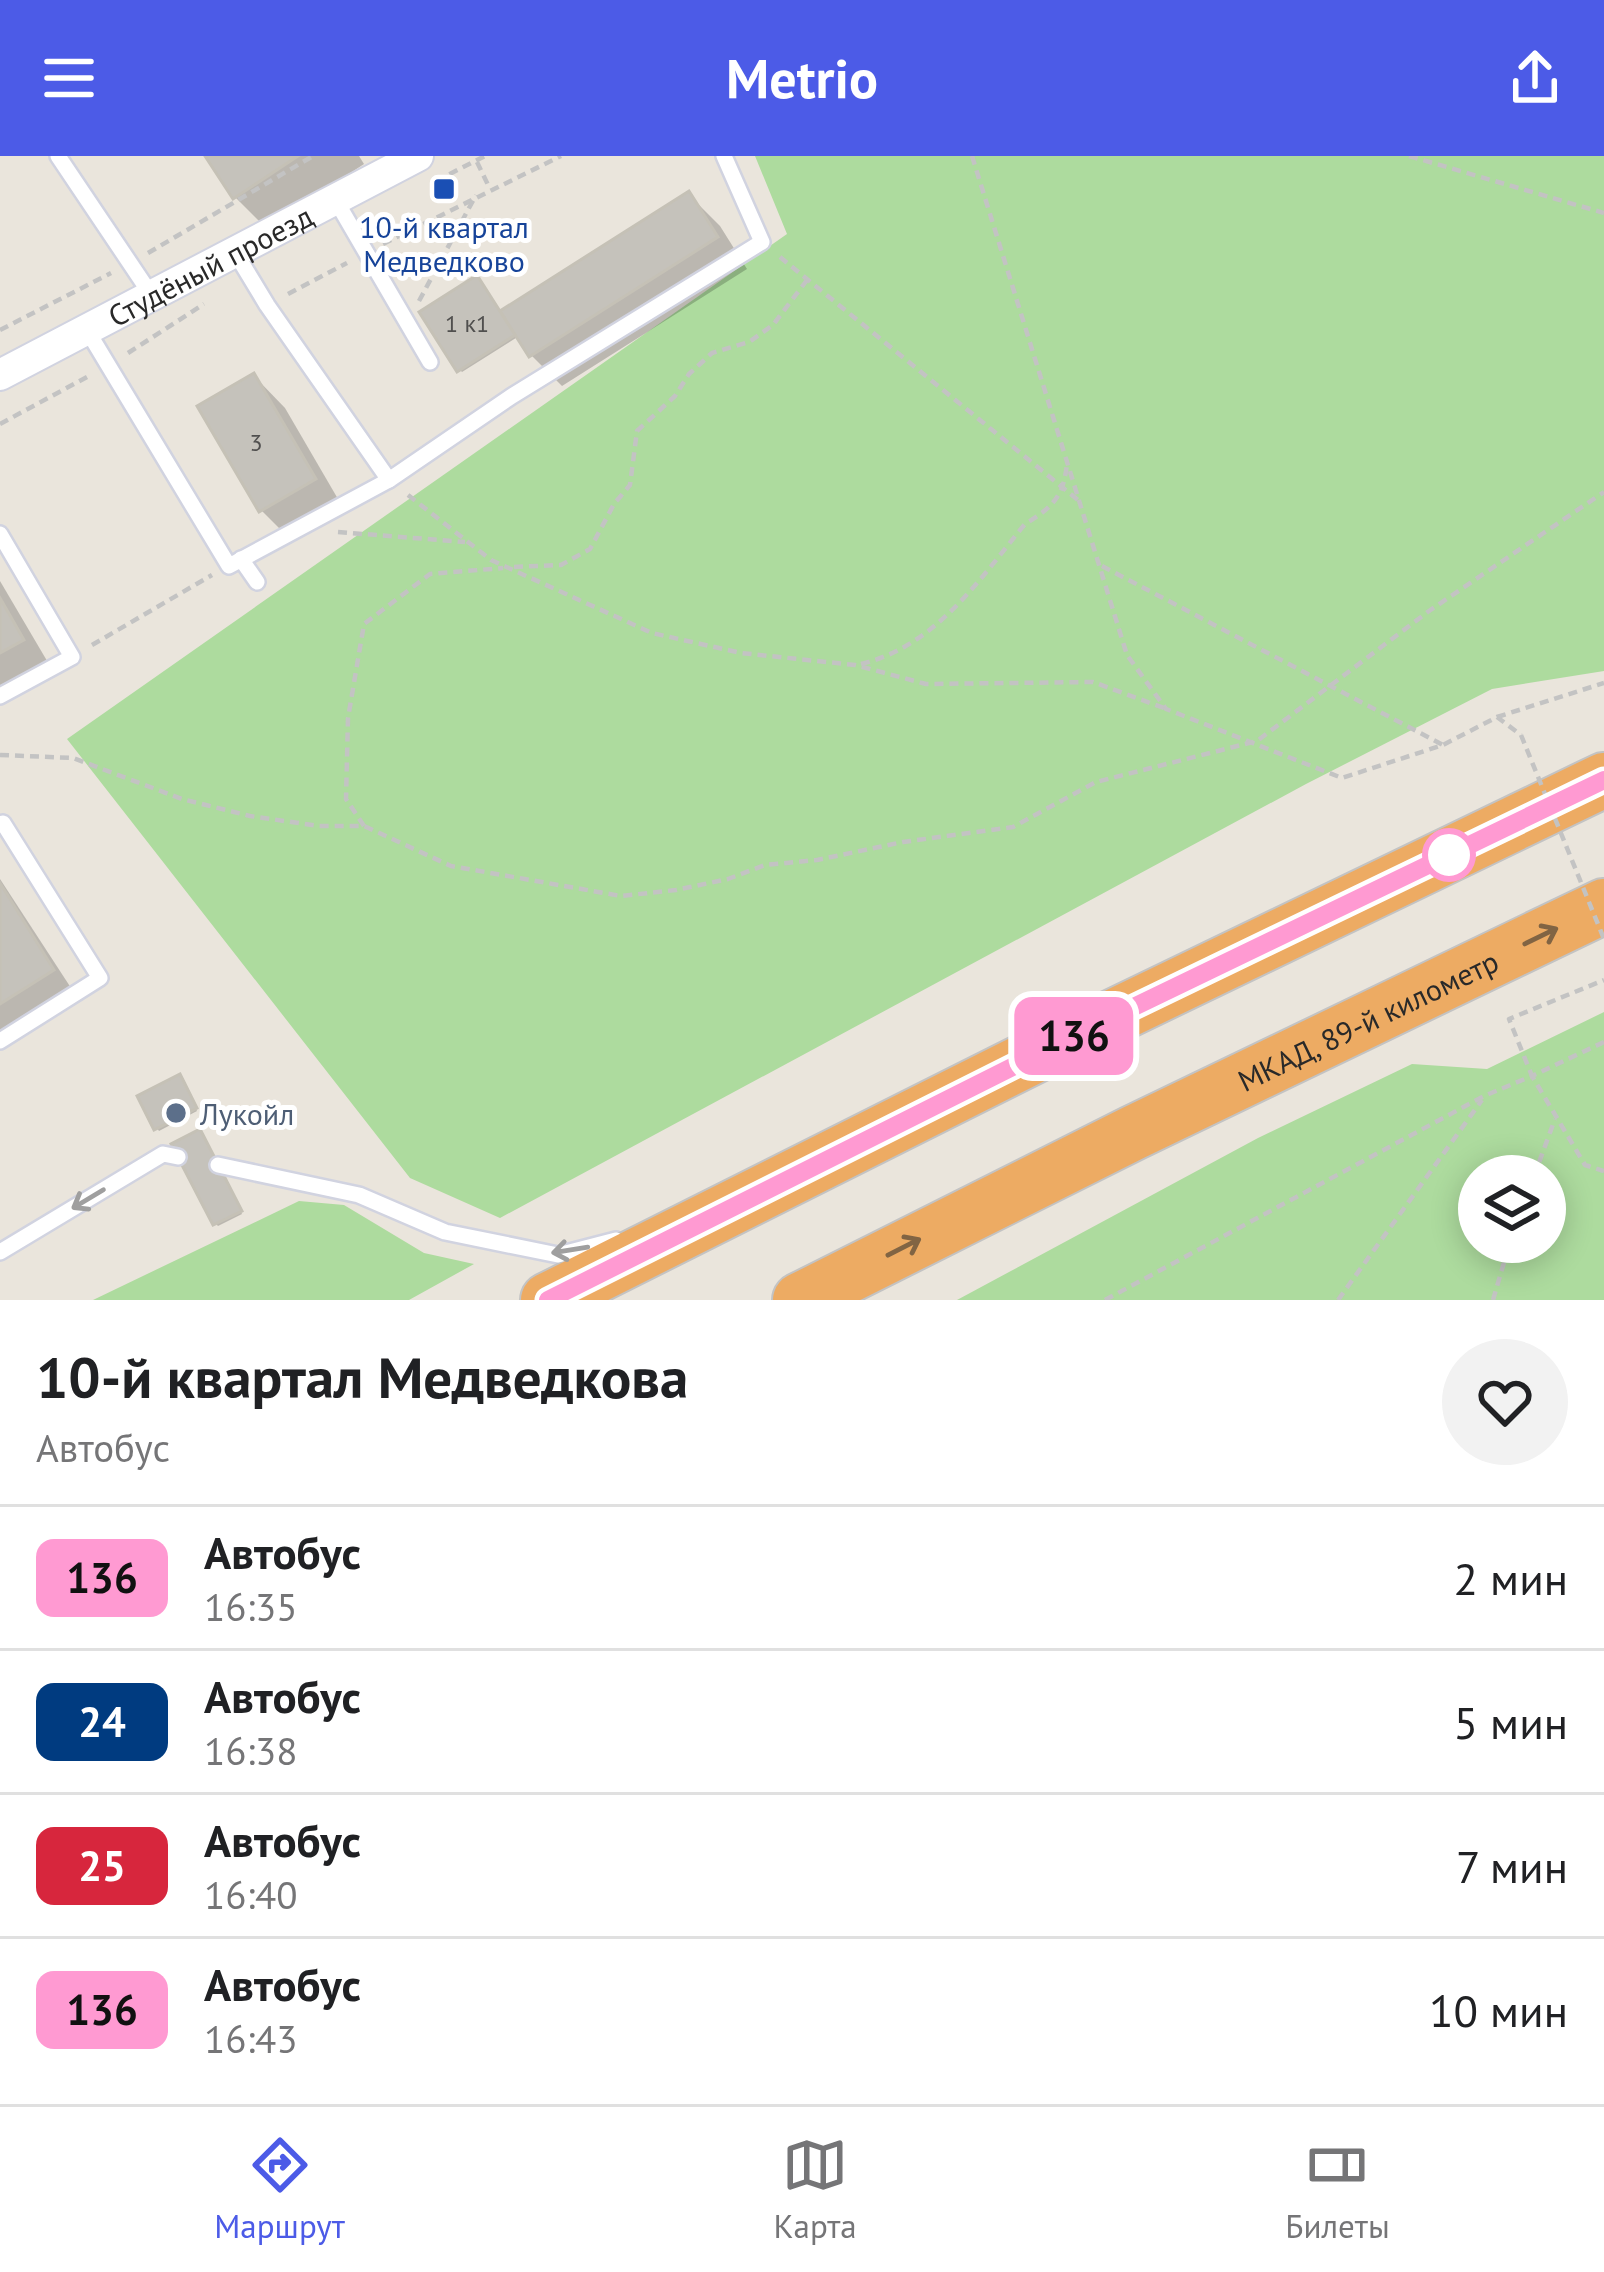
<!DOCTYPE html>
<html lang="ru">
<head>
<meta charset="utf-8">
<style>
	body { margin:0; font-family:"PT Sans",sans-serif; background:#f2f2f2; color:#202124; height:100vh; display:flex; flex-direction:column; font-size:45px; white-space:nowrap }
	* { box-sizing:border-box; margin:0 }
	p { font-size:39px; color:#757577 }
	.icon { flex:none; width:66px; height:66px; fill:none; stroke:currentColor; stroke-width:2; stroke-linecap:round; stroke-linejoin:round }
	.map { position:relative; height:1144px; overflow:hidden }
	.details { display:flex; flex-direction:column; background:#fff; flex:1 }
	.details>* { flex:none }
	.badge { padding:0 24px; border-radius:18px; font-size:42px; line-height:78px }
	.buttons { position:absolute; left:1458px; top:999px; display:grid; gap:24px }
	.buttons a { display:grid; place-items:center; width:108px; height:108px; border-radius:50%; background:#fff; box-shadow:0 6px 30px #0003; font-size:60px }
	.map>.badge { position:absolute; translate:-50% -50%; box-shadow:0 0 0 6px #fff }
	.round { display:grid; place-items:center; flex:none; width:126px; height:126px; border-radius:63px; background:#f2f2f2 }
	.summary { display:flex; align-items:center; justify-content:space-between; height:204px; padding:0 36px }
	h1 { font-size:57px; font-weight:700; line-height:90px }
	ul { padding:0; list-style:none }
	li { display:flex; align-items:center; gap:36px; height:144px; padding:0 36px; border-top:3px solid #e0e0e0 }
	li div { flex:1 }
	li b { display:block; font-size:45px }
	li em { font-style:normal }
	li .badge { min-width:132px; font-weight:700; text-align:center }
	header { display:flex; justify-content:space-between; align-items:center; height:156px; padding:0 36px; background:#4c5be7; color:#fff; font-size:54px; font-weight:700 }
	.tab-bar { display:flex; justify-content:space-around; align-items:center; height:168px; border-top:3px solid #e0e0e0; background:#fff; font-size:33px; color:#757577 }
	.tab-bar a { display:grid; justify-items:center; gap:6px }
	.tab-bar .current { color:#4c5be7 }
	.map>svg:first-child { display:block }
	.green { fill:#addb9e; fill-rule:evenodd }
	.shadow { fill:#0003 }
	.building { fill:#c5c2bb; stroke:#c5c1b6; stroke-width:3 }
	.lines { fill:none; stroke-linecap:round; stroke-linejoin:round }
	.lane-casing { stroke:#d1d3e0; stroke-width:20 }
	.street-casing { stroke:#d1d3e0; stroke-width:34 }
	.highway-casing { stroke:#c3c3c3; stroke-width:58 }
	.path { stroke:#c3c3c3; stroke-width:4.5; stroke-dasharray:9 6; stroke-linecap:butt }
	.lane { stroke:#fff; stroke-width:15 }
	.street { stroke:#fff; stroke-width:30 }
	.highway { stroke:#edab63; stroke-width:54 }
	.path-bridge { stroke:#c3c3c3; stroke-width:4.5; stroke-dasharray:9 6; stroke-linecap:butt }
	.oneway { stroke:#816443 }
	.oneway2 { stroke:#9f9f9f }
	.line-casing { stroke:#fff; stroke-width:27 }
	.line { stroke:#ff9ad2; stroke-width:18 }
	.transit-dot { fill:#1a4fb4; stroke:#fff; stroke-width:4.5 }
	.stop-dot { fill:#fff; stroke:#ff9ad2; stroke-width:6 }
	.service-dot { fill:#5c6f8a; stroke:#fff; stroke-width:4.5 }
	.labels { text-anchor:middle; dominant-baseline:central; stroke-width:10; stroke-linejoin:round; paint-order:stroke }
	.number-label { font-size:24px; fill:#504f4e }
	.transit-label { font-size:30px; fill:#164399; stroke:#fff }
	.street-label { font-size:30px; fill:#292929; stroke:#fff }
	.service-label { font-size:30px; fill:#4e5e75; stroke:#fff; text-anchor:start }
</style>
</head>
<body>
<header><svg class="icon" aria-label="menu" viewBox="0 0 24 24"><path d="M4 6h16M4 12h16M4 18h16"/></svg>Metrio<svg class="icon" aria-label="share" viewBox="0 0 24 24"><path d="M12 15V3M7 8l5-5 5 5M5 13v7h14v-7"/></svg></header>
<div class="map">
<svg width="1604" height="1144" viewBox="0 0 1604 1144">
	<rect width="100%" height="100%" fill="#eae5dc"/>
	<!-- green -->
	<g class="green">
		<path d="M755,0H1604V515L1492,533L1306,628L500,1062L410,1022L67,583L787,78Z"/>
		<path d="M1604,856V1144H957L1258,982L1412,908L1487,913ZM1479,1020H1545V1086H1479Z"/>
		<path d="M299,1045L344,1049L424,1097L474,1108L409,1144H93Z"/>
	</g>
	<!-- shadow -->
	<g class="shadow">
		<path d="M209,0H359L364,8L266,72L235,41Z"/>
		<path d="M689,39L720,70L747,113L562,230L531,199L519,180L462,216L460,214L500,159Z"/>
		<path d="M254,220L285,252L345,355L292,385L261,354Z"/>
		<path d="M0,425L53,515L0,546Z"/>
		<path d="M0,723L73,835L0,881Z"/>
		<path d="M181,924L197,955L159,975L157,972Z"/>
		<path d="M202,979L242,1058L218,1070L216,1068Z"/>
	</g>
	<!-- building -->
	<g class="building">
		<path d="M205,0H298L233,43Z"/>
		<path d="M689,35L718,81L529,201L500,155Z"/>
		<path d="M477,119L515,179L457,216L419,156Z"/>
		<path d="M254,217L316,323L259,356L197,250Z"/>
		<path d="M0,442L24,484L0,497Z"/>
		<path d="M0,727L54,814L0,848Z"/>
		<path d="M180,918L197,952L154,974L137,940Z"/>
		<path d="M200,973L242,1055L213,1069L171,988Z"/>
	</g>
	<g class="lines">
		<!-- lane casing -->
		<g class="lane-casing">
			<g id="lane">
				<path d="M58,0L152,140"/>
				<path d="M335,43L430,206"/>
				<path d="M87,174L229,410L389,324L267,149L235,96"/>
				<path d="M389,324L512,240L762,86L724,0"/>
				<path d="M0,378L72,501L0,540"/>
				<path d="M241,403L257,426"/>
				<path d="M0,669L3,667L100,822L0,885"/>
				<path d="M218,1009L359,1039L445,1076L558,1099L616,1084"/>
				<path d="M0,1096L163,998L178,1001"/>
			</g>
		</g>
		<!-- street casing -->
		<g class="street-casing">
			<g id="street">
				<path id="s1" d="M0,219L418,0"/>
			</g>
		</g>
		<!-- highway casing -->
		<g class="highway-casing">
			<g id="highway">
				<path d="M548,1144L1084,875L1604,624"/>
				<path id="s2" d="M800,1144L1133,977L1604,750"/>
			</g>
		</g>
		<!-- path -->
		<g class="path">
			<path d="M972,0L1127,499L1166,553L1342,622L1443,589L1497,561L1521,579"/>
			<path d="M1409,0L1604,57"/>
			<path d="M477,6L490,33"/>
			<path d="M436,25L485,0"/>
			<path d="M383,88L561,0"/>
			<path d="M148,97L313,0"/>
			<path d="M780,101L1078,344"/>
			<path d="M288,138L347,107"/>
			<path d="M419,145L476,39"/>
			<path d="M0,174L111,117"/>
			<path d="M128,197L204,148"/>
			<path d="M0,268L87,221"/>
			<path d="M408,339L491,404L652,477L741,497L855,509L926,528L1093,526L1164,552"/>
			<path d="M338,376L465,386"/>
			<path d="M1102,410L1443,589"/>
			<path d="M514,411L561,409L590,393L614,348L630,329L637,275L675,240L689,218L712,197L749,186L773,169L807,124"/>
			<path d="M92,489L212,419"/>
			<path d="M861,508C936,490 979,424 1025,368C1053,351 1064,340 1067,307"/>
			<path d="M1497,561L1604,527"/>
			<path d="M0,599L73,602L182,643L250,660L319,670H364L451,710L621,740L676,734L728,723L765,709L817,704L903,686L1013,671L1096,626L1257,585L1429,455L1604,336"/>
			<path d="M364,670L346,643L348,562L364,468L430,418L503,412"/>
			<path d="M1604,886L1532,920L1585,1009L1604,1015"/>
			<path d="M1534,1020L1555,963"/>
			<path d="M1105,1144L1484,940L1532,920L1509,863L1604,824"/>
			<path d="M1338,1144L1482,944"/>
			<path d="M1493,1144L1510,1086"/>
		</g>
		<!-- lane -->
		<use href="#lane" class="lane"/>
		<!-- street -->
		<use href="#street" class="street"/>
		<!-- highway -->
		<use href="#highway" class="highway"/>
		<!-- path-bridge -->
		<path class="path-bridge" d="M1521,579L1604,783"/>
	</g>
	<!-- one-way arrows -->
	<defs><path id="oneway-shaft" d="M-6 0H5M1.5-3L5.5 0L1.5 3" fill="none" stroke-width="1.6" stroke-linecap="round" stroke-linejoin="round" transform="scale(3)"/></defs>
	<g class="oneway">
		<use href="#oneway-shaft" transform="translate(1541 780) rotate(-26)"/>
		<use href="#oneway-shaft" transform="translate(904 1091) rotate(-27)"/>
	</g>
	<g class="oneway2">
		<use href="#oneway-shaft" transform="translate(88 1043) rotate(149)"/>
		<use href="#oneway-shaft" transform="translate(570 1094) rotate(171)"/>
	</g>
	<g class="lines">
		<!-- line casing -->
		<g class="line-casing">
			<path id="line" d="M548,1144L1084,875L1604,624"/>
		</g>
		<!-- line -->
		<use href="#line" class="line"/>
	</g>
	<!-- markers -->
	<rect class="transit-dot" x="432" y="21" width="24" height="24" rx="6"/>
	<circle class="stop-dot" cx="1449" cy="699" r="24"/>
	<circle class="service-dot" cx="176" cy="957" r="12"/>
	<g class="labels">
		<!-- number labels -->
		<g class="number-label">
			<text x="467" y="167">1 к1</text>
			<text x="256" y="286">3</text>
		</g>
		<!-- transit labels -->
		<g class="transit-label">
			<text x="444" y="70">10-й квартал<tspan x="444" dy="34">Медведково</tspan></text>
		</g>
		<!-- street labels -->
		<g class="street-label">
			<text stroke="none"><textPath href="#s1" startOffset="237">Студёный проезд</textPath></text>
			<text stroke="none"><textPath href="#s2" startOffset="633">МКАД, 89-й километр</textPath></text>
		</g>
		<!-- service labels -->
		<g class="service-label">
			<text x="200" y="957">Лукойл</text>
		</g>
	</g>
</svg>
<div class="buttons">
<a><svg class="icon" aria-label="layers" viewBox="0 0 24 24"><path d="M12 4l9 5-9 5-9-5zM3 14l9 5 9-5"/></svg></a>
</div>
<b class="badge" style="left:1074px;top:880px;background:#ff9ad2;color:#111">136</b>
</div>
<section class="details">
<div class="summary"><div><h1>10-й квартал Медведкова</h1><p>Автобус</p></div><a class="round"><svg class="icon" aria-label="heart" viewBox="0 0 24 24"><path d="M12 20l-8-8c-3-5 5-10 8-4 3-6 11-1 8 4z"/></svg></a></div>
<ul>
<li><span class="badge" style="background:#ff9ad2;color:#111">136</span><div><b>Автобус</b><p>16:35</p></div><em>2 мин</em></li>
<li><span class="badge" style="background:#003b80;color:#fff">24</span><div><b>Автобус</b><p>16:38</p></div><em>5 мин</em></li>
<li><span class="badge" style="background:#d7263d;color:#fff">25</span><div><b>Автобус</b><p>16:40</p></div><em>7 мин</em></li>
<li><span class="badge" style="background:#ff9ad2;color:#111">136</span><div><b>Автобус</b><p>16:43</p></div><em>10 мин</em></li>
</ul>
</section>
<nav class="tab-bar">
<a class="current"><svg class="icon" aria-label="directions" viewBox="0 0 24 24"><path d="M12 3l9 9-9 9-9-9zM9 14v-3h6M13 9l2 2-2 2"/></svg>Маршрут</a>
<a><svg class="icon" aria-label="map" viewBox="0 0 24 24"><path d="M3 6l6-2 6 2 6-2v14l-6 2-6-2-6 2zM9 4v14M15 6v14"/></svg>Карта</a>
<a><svg class="icon" aria-label="tickets" viewBox="0 0 24 24"><path d="M3 7h18v10H3zM15 7v10"/></svg>Билеты</a>
</nav>
</body>
</html>
